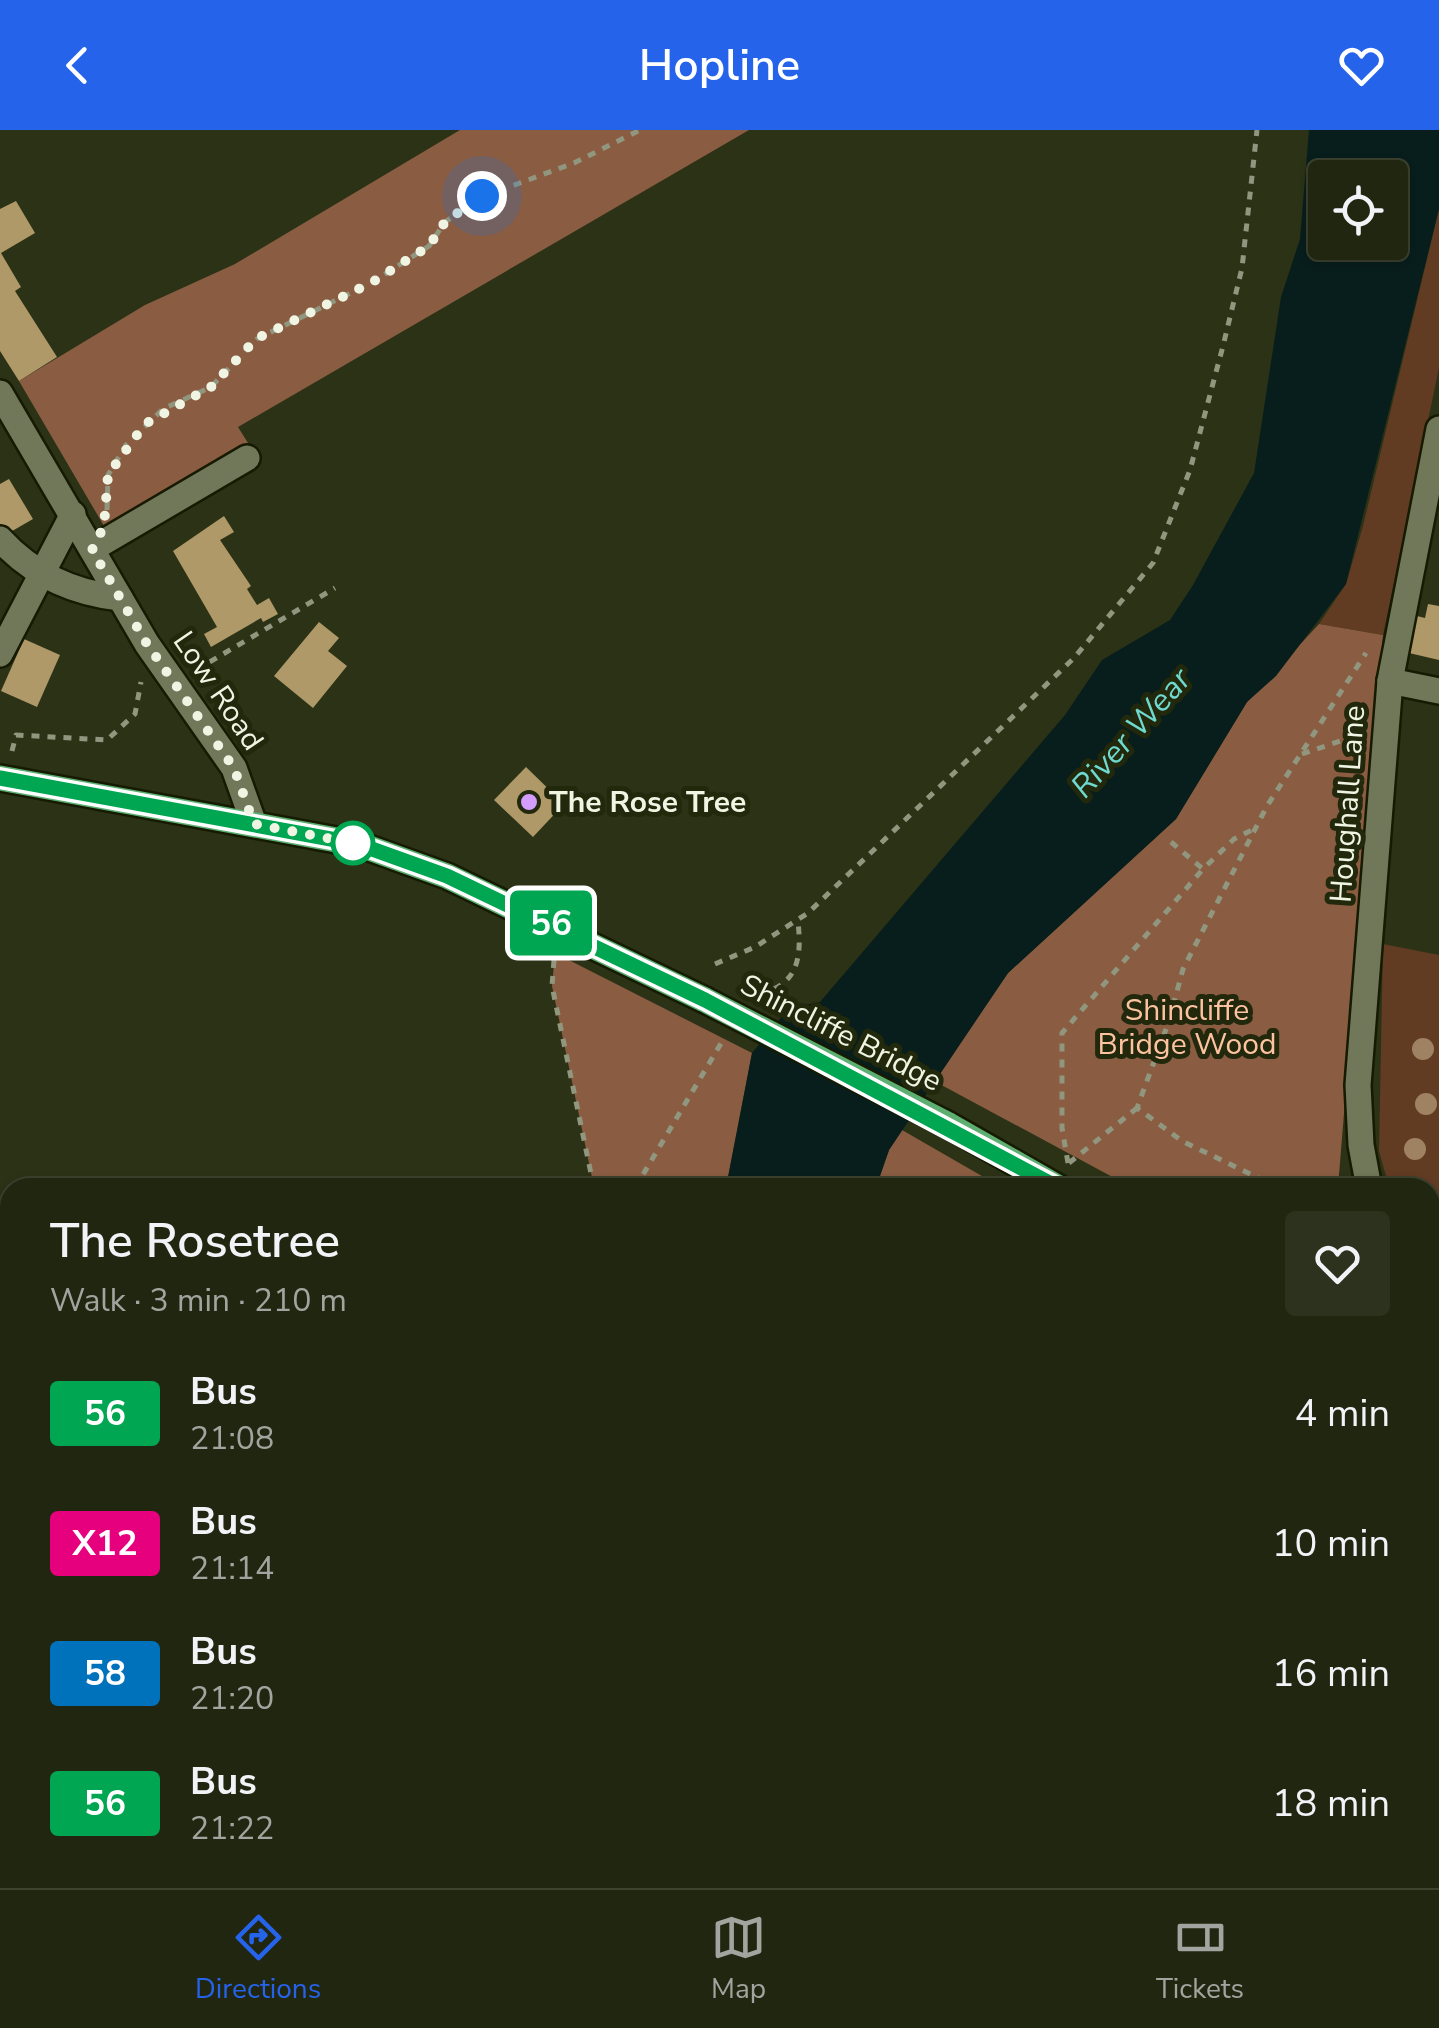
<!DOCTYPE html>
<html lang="en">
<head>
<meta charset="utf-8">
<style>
	body { margin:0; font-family:"Nunito Sans",sans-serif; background:#2d321e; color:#f1f3f6; height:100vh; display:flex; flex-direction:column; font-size:38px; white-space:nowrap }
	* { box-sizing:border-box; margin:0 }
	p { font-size:32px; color:#a2a59f }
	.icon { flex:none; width:55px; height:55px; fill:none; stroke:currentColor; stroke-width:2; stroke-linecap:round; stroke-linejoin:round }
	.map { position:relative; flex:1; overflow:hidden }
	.drawer { position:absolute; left:0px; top:1048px; width:1440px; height:712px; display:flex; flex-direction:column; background:#212610; border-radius:30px 30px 0 0; box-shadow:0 2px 8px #0004,0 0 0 2px #3e4330 }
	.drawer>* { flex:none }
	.badge { padding:0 20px; border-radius:8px; font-size:35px; line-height:65px }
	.fabs { position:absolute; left:1308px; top:30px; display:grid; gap:20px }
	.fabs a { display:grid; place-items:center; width:100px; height:100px; border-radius:10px; background:#212610; box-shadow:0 2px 8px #0004,0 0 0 2px #3e4330; font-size:50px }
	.you { position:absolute; width:50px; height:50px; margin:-25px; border:8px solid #fff; border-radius:50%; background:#1a73e8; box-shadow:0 0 0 15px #1a73e833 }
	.map>.badge { position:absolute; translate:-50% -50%; box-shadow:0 0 0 5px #fff }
	.round { display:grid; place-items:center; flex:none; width:105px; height:105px; border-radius:10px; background:#2d321e }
	.overview { display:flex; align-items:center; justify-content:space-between; height:170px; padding:0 50px }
	h1 { font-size:48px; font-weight:600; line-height:75px }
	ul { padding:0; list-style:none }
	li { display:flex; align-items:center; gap:30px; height:130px; padding:0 50px }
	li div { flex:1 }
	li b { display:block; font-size:38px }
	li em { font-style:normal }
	li .badge { min-width:110px; font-weight:700; text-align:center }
	header { display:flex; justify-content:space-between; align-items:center; height:130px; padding:0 50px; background:#2563eb; color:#fff; font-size:45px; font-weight:600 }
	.tabs { display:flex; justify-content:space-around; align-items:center; height:140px; border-top:2px solid #3e4330; background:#212610; font-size:28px; color:#a2a59f }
	.tabs a { display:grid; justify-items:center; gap:5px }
	.tabs .selected { color:#2563eb }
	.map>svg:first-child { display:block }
	.green { fill:#623b23 }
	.forest { fill:#8a5d42 }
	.water { fill:#081e1c; fill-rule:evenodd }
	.building { fill:#b09968 }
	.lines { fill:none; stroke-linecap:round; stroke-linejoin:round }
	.minor-casing { stroke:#151a01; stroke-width:30 }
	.major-casing { stroke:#151a01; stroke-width:30 }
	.path { stroke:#91967f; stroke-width:5; stroke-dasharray:8 8; stroke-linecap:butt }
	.minor { stroke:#71785a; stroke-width:25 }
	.major { stroke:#5cae71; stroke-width:25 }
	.major-bridge-casing { stroke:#151a01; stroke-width:30; stroke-linecap:butt }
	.major-bridge { stroke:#5cae71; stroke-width:25 }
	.tree { fill:#9f8262 }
	.line-casing { stroke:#fff; stroke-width:22 }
	.line { stroke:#00a651; stroke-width:15 }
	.walk { stroke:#f0f5e3; stroke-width:10; stroke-dasharray:0 18 }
	.poi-dot { fill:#d49cfb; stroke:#22280c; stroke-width:4 }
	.stop-dot { fill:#fff; stroke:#00a651; stroke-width:5 }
	.labels { text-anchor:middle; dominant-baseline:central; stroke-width:10; stroke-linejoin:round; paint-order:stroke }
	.street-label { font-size:30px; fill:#f0f5e3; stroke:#22280c }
	.poi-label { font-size:30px; font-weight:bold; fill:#f0f5e3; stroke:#22280c; text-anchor:start }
	.park-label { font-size:30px; fill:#fdc3a1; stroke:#22280c }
	.water-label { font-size:32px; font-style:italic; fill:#6dd9cf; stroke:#22280c }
</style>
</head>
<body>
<header><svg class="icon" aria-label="back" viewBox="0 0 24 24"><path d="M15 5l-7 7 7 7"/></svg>Hopline<svg class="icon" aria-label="heart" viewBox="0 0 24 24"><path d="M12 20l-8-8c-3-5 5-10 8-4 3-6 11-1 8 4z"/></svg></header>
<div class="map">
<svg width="1439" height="1758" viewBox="0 0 1439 1758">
	<rect width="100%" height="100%" fill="#2c3216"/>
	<!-- green -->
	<g class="green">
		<path d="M1439,79V238L1383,505L1319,494L1346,454L1363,396Z"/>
		<path d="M1383,814L1439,825V1194L1430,1174V1058L1389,1057L1379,1021Z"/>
		<path d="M1430,1326L1439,1333V1758H868L869,1750H1430Z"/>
	</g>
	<!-- forest -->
	<g class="forest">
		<path d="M460,0H749L238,297L248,313L104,396L19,251L145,175L235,134Z"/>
		<path d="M1319,494L1383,505L1338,1057H1131L934,951L1008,843L1176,689L1247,572Z"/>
		<path d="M555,823L752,923L726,1057H594L552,856Z"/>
		<path d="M902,1000L1001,1057L876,1058L889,1020Z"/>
	</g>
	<!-- water -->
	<path class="water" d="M1309,0H1439V79L1346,454L1276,546L1247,572L1176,689L1008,843L889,1020L876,1057L726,1058L752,923L789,878L820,872L1065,585L1102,530L1170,490L1193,455L1254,343L1281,167L1300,109ZM1325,48H1390V112H1325Z"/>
	<!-- building -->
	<g class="building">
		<path d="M16,71L35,103L1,123L21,157L15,161L57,227L19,251L0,221V79Z"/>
		<path d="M9,349L33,389L0,408V354Z"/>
		<path d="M224,386L234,402L220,410L251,456L247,459L257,475L269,468L278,484L263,492L261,488L211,517L204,504L217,497L173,421Z"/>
		<path d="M1428,474L1439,476V530L1409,523L1417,486L1425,488Z"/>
		<path d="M319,492L339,508L328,521L347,536L313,578L274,546Z"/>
		<path d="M24,509L60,525L37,577L1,561Z"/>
		<path d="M526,637L564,674L533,707L494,670Z"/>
	</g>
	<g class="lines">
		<!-- minor casing -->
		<g class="minor-casing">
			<g id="minor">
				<path d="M0,263L147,514L234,638L254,694"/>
				<path d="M0,409C32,444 73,463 120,468"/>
				<path d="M92,419L247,328"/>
				<path d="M0,524L73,384"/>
				<path d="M1390,551L1439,561"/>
				<path d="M1369,1058L1361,1015L1358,955L1390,551L1439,299"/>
			</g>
		</g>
		<!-- major casing -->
		<g class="major-casing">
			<g id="major">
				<path d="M0,648L358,714L447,746L705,870"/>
				<path d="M947,994L1059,1058"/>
				<path d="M1430,1287L1439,1293"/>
			</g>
		</g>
		<!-- path -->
		<g class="path">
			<path d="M107,380L108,345L126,315L163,279L211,257L257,209L371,153L429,116L445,92L482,67L574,33L640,0"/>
			<path d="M196,540L335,458"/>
			<path d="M12,621L16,605L107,610L135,584L141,552"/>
			<path d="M1302,624L1358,605"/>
			<path d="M1171,712L1203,739L1234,709L1254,699"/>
			<path d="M554,830L552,856L594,1058"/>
			<path d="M715,834L755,817L808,783L1074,528L1153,433L1190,340L1223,216L1242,138L1257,0"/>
			<path d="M759,864C798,855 802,828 798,792"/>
			<path d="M1068,1033L1062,998V903L1203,739"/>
			<path d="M1069,1033L1137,978"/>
			<path d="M635,1058L723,910"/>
			<path d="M1279,1058L1182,1011L1137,978L1169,891L1183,839L1267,676L1366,523"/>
			<path d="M604,1750L606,1758"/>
			<path d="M829,1750V1758"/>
		</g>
		<!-- minor -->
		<use href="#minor" class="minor"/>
		<!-- major -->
		<use href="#major" class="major"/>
		<!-- major-bridge casing -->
		<g class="major-bridge-casing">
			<path id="major-bridge" d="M705,870L947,994"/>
		</g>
		<!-- major-bridge -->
		<use href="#major-bridge" class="major-bridge"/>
	</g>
	<!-- trees -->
	<g class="tree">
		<circle cx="1423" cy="919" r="11"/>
		<circle cx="1426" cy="974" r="11"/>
		<circle cx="1415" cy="1019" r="11"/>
	</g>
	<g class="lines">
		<!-- line casing -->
		<g class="line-casing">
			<path id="line" d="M0,648L358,714L447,746L705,870L1059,1058"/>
		</g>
		<!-- line -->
		<use href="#line" class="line"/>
		<!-- walk -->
		<path class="walk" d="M353,713L358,714L254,694L234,638L147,514L92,420L104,396L108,345L145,294L211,257L256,209L371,153L429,116L445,92L482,66"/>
	</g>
	<!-- markers -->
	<circle class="poi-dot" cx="529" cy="672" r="10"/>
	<circle class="stop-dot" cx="353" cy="713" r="20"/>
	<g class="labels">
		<!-- street labels -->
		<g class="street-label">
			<text transform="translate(218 561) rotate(56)">Low Road</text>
			<text transform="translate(1348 674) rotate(-86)">Houghall Lane</text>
			<text transform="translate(841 903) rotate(27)">Shincliffe Bridge</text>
		</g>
		<!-- poi labels -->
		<g class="poi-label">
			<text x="549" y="672">The Rose Tree</text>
		</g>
		<!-- park labels -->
		<g class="park-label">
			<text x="1187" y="880">Shincliffe<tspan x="1187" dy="34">Bridge Wood</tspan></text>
		</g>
		<!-- water labels -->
		<g class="water-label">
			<text transform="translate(1131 603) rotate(-48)">River Wear</text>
		</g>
	</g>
</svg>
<div class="fabs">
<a><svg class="icon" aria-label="locate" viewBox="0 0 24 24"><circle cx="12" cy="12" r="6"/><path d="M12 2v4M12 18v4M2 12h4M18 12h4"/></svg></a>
</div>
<div class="you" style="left:482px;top:66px"></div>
<b class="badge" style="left:551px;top:793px;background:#00a651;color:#fff">56</b>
<section class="drawer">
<div class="overview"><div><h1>The Rosetree</h1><p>Walk · 3 min · 210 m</p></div><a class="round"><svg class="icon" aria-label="heart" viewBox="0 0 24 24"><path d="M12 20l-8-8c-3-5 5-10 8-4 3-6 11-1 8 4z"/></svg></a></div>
<ul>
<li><span class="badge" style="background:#00a651;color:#fff">56</span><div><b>Bus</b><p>21:08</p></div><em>4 min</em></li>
<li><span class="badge" style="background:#e6007e;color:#fff">X12</span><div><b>Bus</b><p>21:14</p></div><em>10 min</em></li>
<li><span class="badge" style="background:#0072bc;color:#fff">58</span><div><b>Bus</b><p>21:20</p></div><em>16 min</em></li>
<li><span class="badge" style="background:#00a651;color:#fff">56</span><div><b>Bus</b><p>21:22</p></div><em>18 min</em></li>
</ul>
</section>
</div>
<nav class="tabs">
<a class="selected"><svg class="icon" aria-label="directions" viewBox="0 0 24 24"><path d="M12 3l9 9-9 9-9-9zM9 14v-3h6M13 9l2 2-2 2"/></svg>Directions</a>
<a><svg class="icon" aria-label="map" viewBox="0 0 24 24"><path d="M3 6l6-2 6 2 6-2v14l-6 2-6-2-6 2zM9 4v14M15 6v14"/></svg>Map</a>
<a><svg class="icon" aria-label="tickets" viewBox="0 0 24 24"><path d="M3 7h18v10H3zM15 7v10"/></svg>Tickets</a>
</nav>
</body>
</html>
